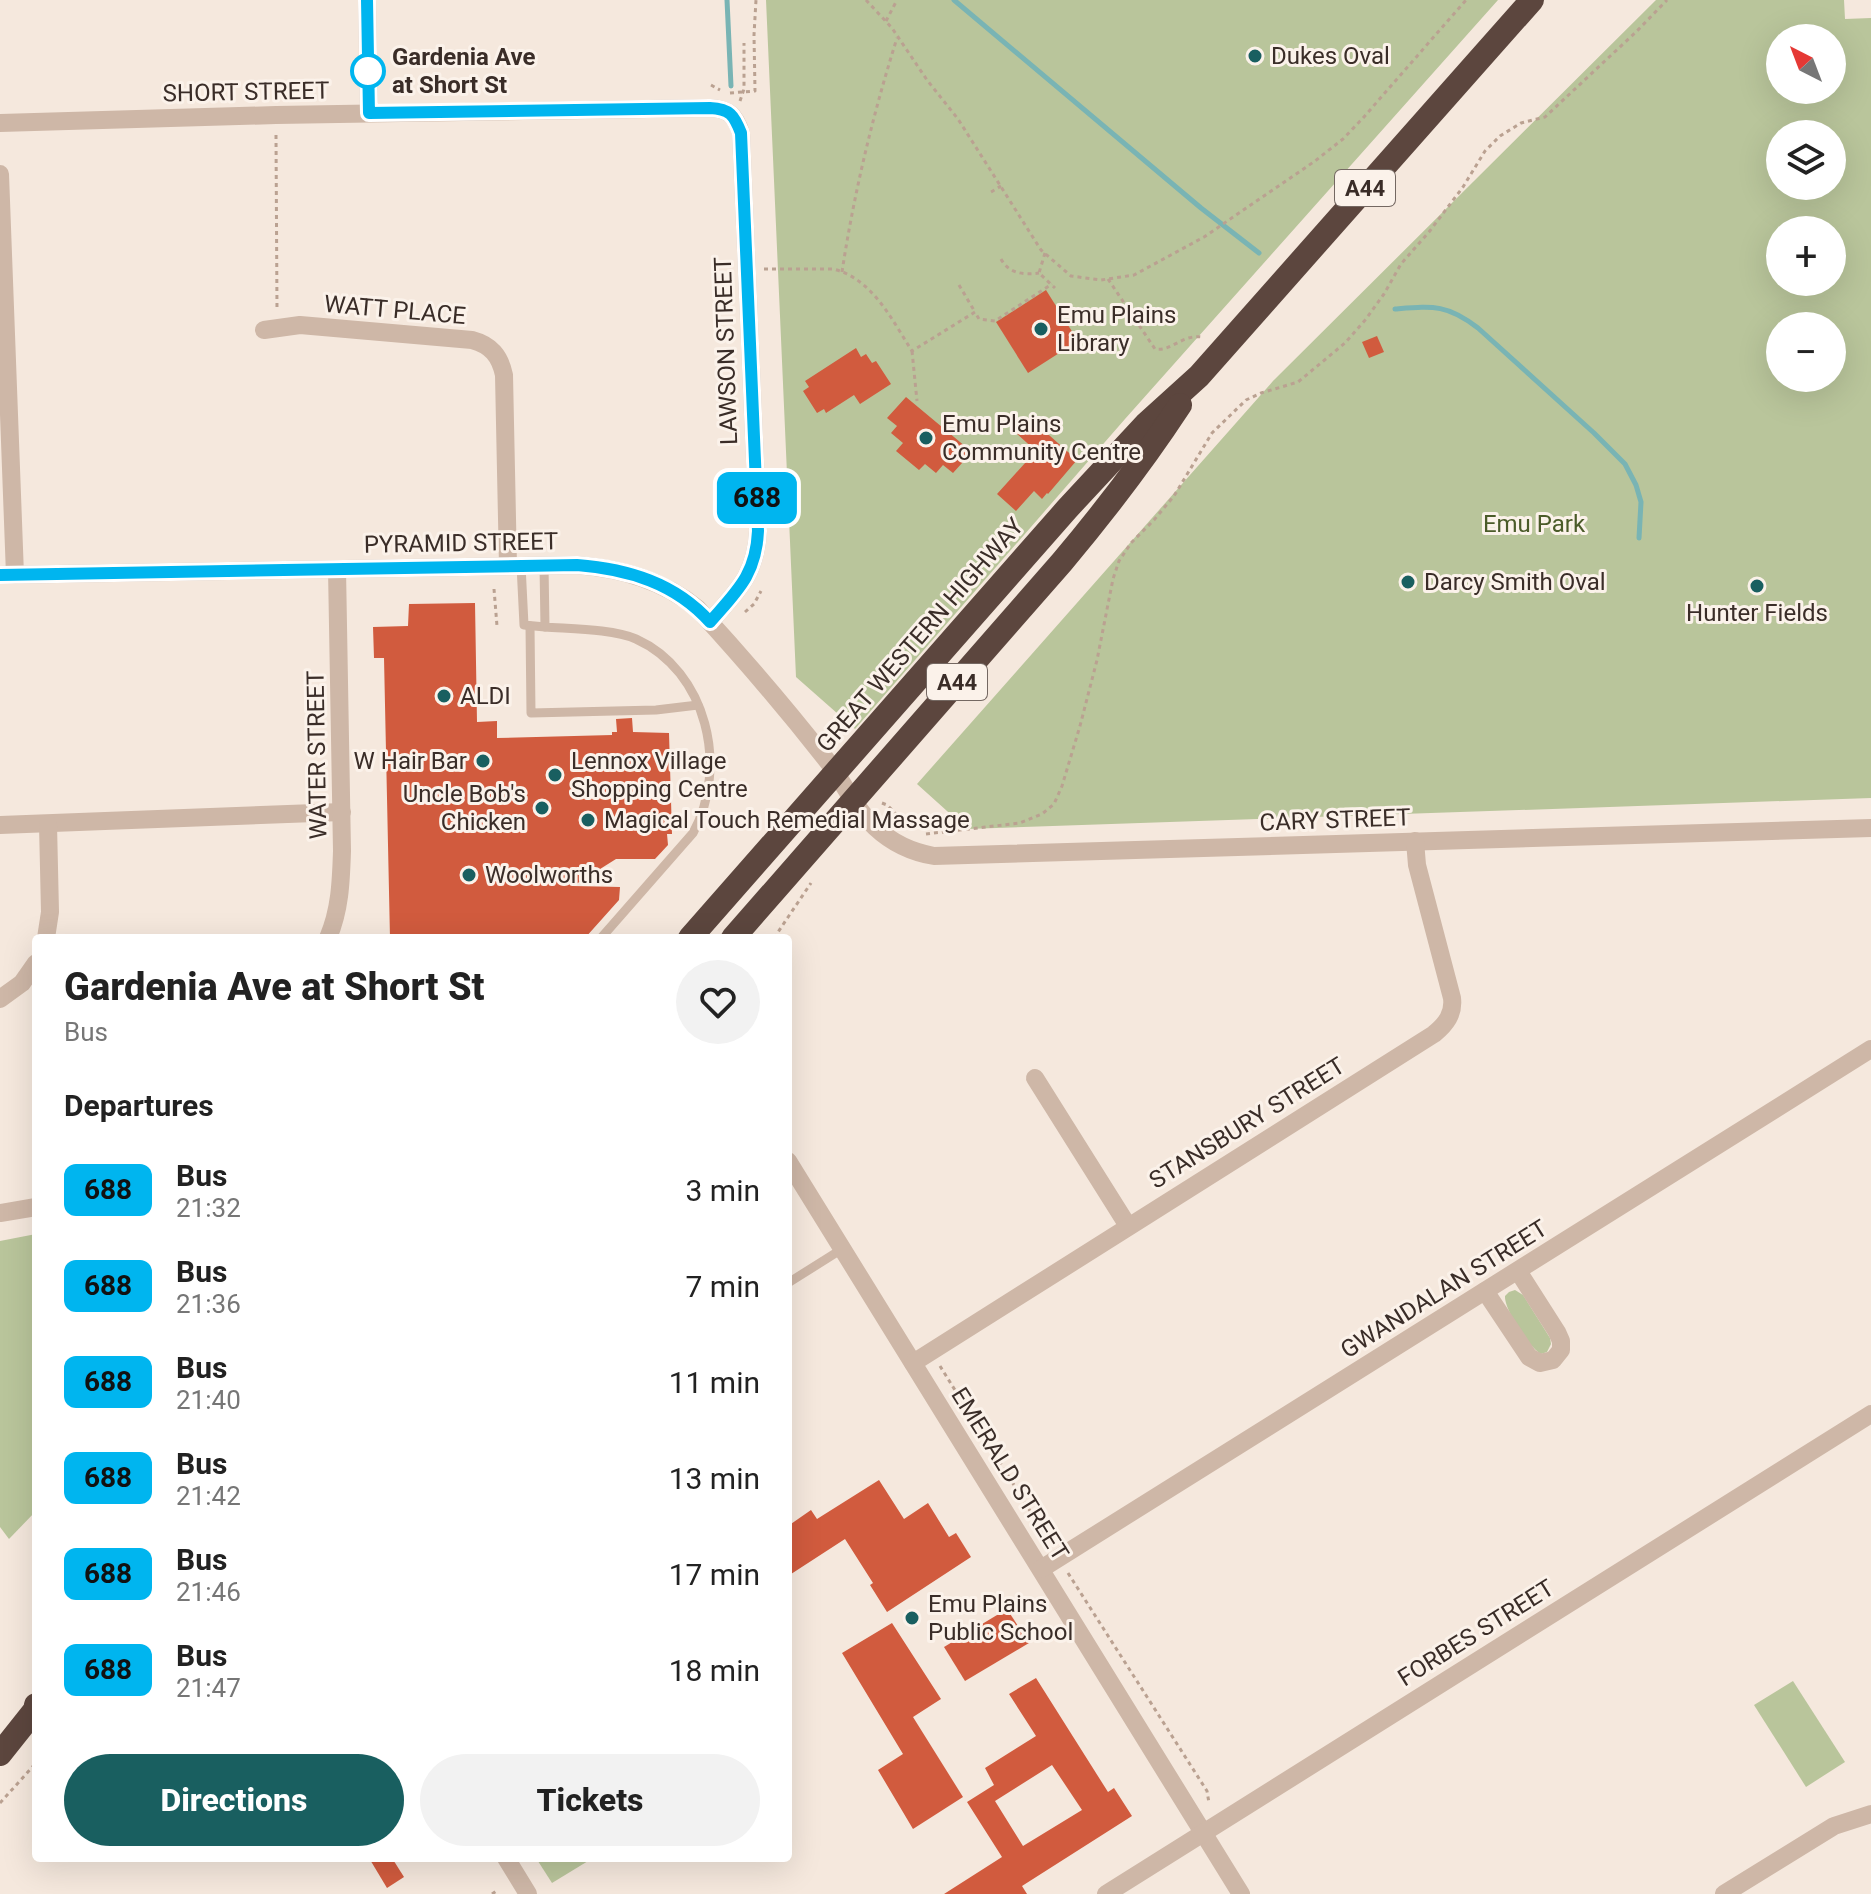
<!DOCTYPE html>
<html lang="en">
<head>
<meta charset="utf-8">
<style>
	body { margin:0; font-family:Roboto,sans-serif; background:#f2f2f2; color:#222; height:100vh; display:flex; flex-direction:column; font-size:30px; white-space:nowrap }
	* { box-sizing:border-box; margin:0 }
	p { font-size:26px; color:#767676 }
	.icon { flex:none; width:44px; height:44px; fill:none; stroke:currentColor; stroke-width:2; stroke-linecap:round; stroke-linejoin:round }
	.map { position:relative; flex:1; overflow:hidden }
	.drawer { position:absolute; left:32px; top:934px; width:760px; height:928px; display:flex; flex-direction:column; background:#fff; border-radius:8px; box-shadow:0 8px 32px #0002 }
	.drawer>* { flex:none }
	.badge { padding:0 16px; border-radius:12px; font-size:28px; line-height:52px }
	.needle { width:52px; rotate:318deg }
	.controls { position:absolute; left:1766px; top:24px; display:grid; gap:16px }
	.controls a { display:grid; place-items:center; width:80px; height:80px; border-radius:50%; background:#fff; box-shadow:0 8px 32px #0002; font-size:40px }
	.map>.badge { position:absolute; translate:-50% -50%; box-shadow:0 0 0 4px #fff }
	h2 { padding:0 32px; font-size:30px; line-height:72px }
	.round { display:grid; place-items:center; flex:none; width:84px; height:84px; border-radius:42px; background:#f2f2f2 }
	.head { display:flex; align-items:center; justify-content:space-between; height:136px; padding:0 32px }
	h1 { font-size:38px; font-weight:800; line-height:60px }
	.cta { display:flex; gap:16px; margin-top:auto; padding:16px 32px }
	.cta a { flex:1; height:92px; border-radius:48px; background:#195f60; color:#fff; font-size:32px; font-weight:800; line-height:92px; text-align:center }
	.cta a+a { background:#f2f2f2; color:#222 }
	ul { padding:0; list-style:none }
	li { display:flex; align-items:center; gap:24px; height:96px; padding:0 32px }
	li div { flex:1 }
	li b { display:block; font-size:30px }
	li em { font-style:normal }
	li .badge { min-width:88px; font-weight:700; text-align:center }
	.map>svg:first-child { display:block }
	.green { fill:#b9c59b; fill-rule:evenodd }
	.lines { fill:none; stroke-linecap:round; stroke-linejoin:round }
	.stream { stroke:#79b4b4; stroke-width:5 }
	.building { fill:#d15b3e; fill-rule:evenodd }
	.path { stroke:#baa191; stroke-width:3; stroke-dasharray:4 4; stroke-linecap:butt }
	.lane { stroke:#ceb7a7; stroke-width:9 }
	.street { stroke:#ceb7a7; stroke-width:18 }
	.highway { stroke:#5c463e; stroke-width:24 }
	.line-casing { stroke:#fff; stroke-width:18 }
	.line { stroke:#00b5ef; stroke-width:12 }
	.poi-dot { fill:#195f60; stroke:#fbf2ea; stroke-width:3 }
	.stop-dot { fill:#fff; stroke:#00b5ef; stroke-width:4 }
	.labels { text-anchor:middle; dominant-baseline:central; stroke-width:6; stroke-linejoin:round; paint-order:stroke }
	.shield { fill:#fbf2ea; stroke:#746862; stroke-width:2 }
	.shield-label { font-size:22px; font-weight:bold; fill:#3a2d28 }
	.poi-label { font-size:24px; fill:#3a2d28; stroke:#fbf2ea; text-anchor:start }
	.stop-label { font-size:24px; font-weight:bold; fill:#3a2d28; stroke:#fbf2ea; text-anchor:start }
	.street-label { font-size:24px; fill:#3a2d28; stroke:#fbf2ea }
	.park-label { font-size:24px; fill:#4b5b29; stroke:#fbf2ea }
</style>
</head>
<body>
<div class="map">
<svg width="1871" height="1894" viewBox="0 0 1871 1894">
	<rect width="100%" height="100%" fill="#f5e8dd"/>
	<!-- green -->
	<g class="green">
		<path d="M766,0H1498L1125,419L855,729L796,677Z"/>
		<path d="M1656,0H1844L1845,19L1871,18V798L967,829L917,784L1273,381ZM1780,38H1832V90H1780ZM1780,134H1832V186H1780ZM1780,230H1832V282H1780ZM1780,326H1832V378H1780Z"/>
		<path d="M36,1234V1511L9,1539L0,1527V1241Z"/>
		<path d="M1515,1290L1523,1295L1550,1338L1551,1344L1547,1352L1541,1354C1529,1347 1504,1310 1505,1296L1509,1292Z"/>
		<path d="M1793,1681L1845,1762L1806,1787L1754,1705Z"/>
		<path d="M536,1858H593L552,1883Z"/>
	</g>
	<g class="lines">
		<!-- stream -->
		<g class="stream">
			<path d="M727,0L731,86"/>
			<path d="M954,0L1201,208L1259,253"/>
			<path d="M1395,309C1433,306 1447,304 1478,328L1594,433L1625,464L1636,485L1641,502L1639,538"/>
		</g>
	</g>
	<!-- building -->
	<g class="building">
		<path d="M1046,290L1078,341L1028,373L996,322Z"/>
		<path d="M1377,336L1384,352L1369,358L1362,342Z"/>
		<path d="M856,348L861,357L866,354L872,363L876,361L891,384L860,404L854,395L826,413L824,409L817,413L803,391L809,387L805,381Z"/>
		<path d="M906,397L972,452L953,473L943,465L936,473L925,464L919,470L896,451L903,443L891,433L897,426L887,418Z"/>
		<path d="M1031,419L1077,460L1048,494L1047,493L1042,499L1034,491L1016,511L997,494L1036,451L1016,433Z"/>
		<path d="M475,603L477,722L497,721V738L612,735V732H617L616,719L632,718L633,732L669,733L672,834H667L668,845L655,859H616L573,886L620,887L619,900L585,938H390L384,658H374L373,627L408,626L409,604Z"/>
		<path d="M879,1480L904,1519L928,1503L949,1537L956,1533L971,1557L887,1612L870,1585L873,1583L845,1539L788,1576V1526L811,1510L817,1519Z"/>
		<path d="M1007,1609L1029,1643L965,1681L944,1647Z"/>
		<path d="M892,1623L941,1699L913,1717L963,1797L913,1829L878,1770L903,1754L842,1653Z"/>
		<path d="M1036,1678L1108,1792L1114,1788L1132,1816L1022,1886L1027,1894H944L1002,1857L967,1802L994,1785L985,1768L1036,1736L1009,1694ZM1052,1765L1082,1810L1023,1846L995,1801Z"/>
		<path d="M369,1858H392L404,1877L387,1888Z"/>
	</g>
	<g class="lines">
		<!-- path -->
		<g class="path">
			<path d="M866,0L892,28L927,80L958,119L1041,250L1071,276L1101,280L1134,275L1204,237L1315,161L1343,139L1363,118L1466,0"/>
			<path d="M886,21L897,0"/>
			<path d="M711,85L720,90"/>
			<path d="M730,93L755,91L754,35L756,0"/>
			<path d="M740,101L744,89V43"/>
			<path d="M276,135L277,311"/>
			<path d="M991,192L1001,186"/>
			<path d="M1045,253L1039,273L1055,288"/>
			<path d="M1001,259C1009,274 1024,275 1039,273"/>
			<path d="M764,269H833C872,278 892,320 912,351L975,312L979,319L995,321L1052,284"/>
			<path d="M842,272C854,193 873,114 897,38"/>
			<path d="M1108,279L1155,349C1171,352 1182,334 1202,337"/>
			<path d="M959,285L975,312"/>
			<path d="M912,351L917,401"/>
			<path d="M494,589L497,626"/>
			<path d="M745,612L754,604L761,591"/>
			<path d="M882,803L887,805L911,829"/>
			<path d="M926,834L1020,823L1042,814L1054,804L1062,786L1080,726L1097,660L1113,579L1119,561L1131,543L1154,520L1174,496L1212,433L1246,400L1261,393L1298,382L1345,343L1366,319L1384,294L1401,264L1429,232L1463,187L1485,151L1500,136L1521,123L1545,117L1637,31L1667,0"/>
			<path d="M774,938L811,883"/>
			<path d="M940,1366L1050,1543"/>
			<path d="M1068,1573L1207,1791L1209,1803"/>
			<path d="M0,1803L36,1763"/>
			<path d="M492,1894L498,1890"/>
		</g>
		<!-- lane -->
		<g class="lane">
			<path d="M521,565L524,625L545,627"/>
			<path d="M544,565L545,627C571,629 613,629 636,639C707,671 729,767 693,833L601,938"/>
			<path d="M530,626L531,713L656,710L698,705"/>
			<path d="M788,1283L842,1249"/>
		</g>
		<!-- street -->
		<g class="street">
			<path d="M367,0L369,113"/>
			<path d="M0,123L276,115L710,108C729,109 735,115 741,133L758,531C756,575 737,591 710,622"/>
			<path d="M0,174L15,575"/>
			<path d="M264,330L300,325L472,340C491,345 500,356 504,375L508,566"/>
			<path d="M0,575L577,565C622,569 663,580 698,609C742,657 785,707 825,758C843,780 853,807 875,827C892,843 911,852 934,856L1871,828"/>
			<path d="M0,825L342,812"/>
			<path d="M46,938L50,912L48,824"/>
			<path d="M328,938C340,910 341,882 342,851L337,569"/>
			<path d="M0,999L22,983L36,963"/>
			<path d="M1035,1078L1128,1226"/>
			<path d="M788,1161L1241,1894"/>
			<path d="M0,1213L36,1207"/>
			<path d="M1485,1291L1529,1357L1540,1363L1553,1360L1561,1350V1341L1557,1332L1518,1271"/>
			<path d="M913,1363L1434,1034C1446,1024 1454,1014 1452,998L1417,865L1415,841"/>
			<path d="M1041,1569L1871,1049"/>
			<path d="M506,1858L528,1894"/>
			<path d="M1106,1894L1871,1414"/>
			<path d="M1724,1894L1834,1826L1871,1814"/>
		</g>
		<!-- highway -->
		<g class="highway">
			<path d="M690,938L1067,509L1146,424L1199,376L1532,0"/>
			<path d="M733,938L1062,562C1104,512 1144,460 1180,405"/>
			<path d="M0,1754L35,1710L36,1705"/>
		</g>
	</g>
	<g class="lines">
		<!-- line casing -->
		<g class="line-casing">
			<path id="line" d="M0,575L577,565C628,569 675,583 710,622C737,591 756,575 758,531L741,133C734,115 730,109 710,108L369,113L367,0"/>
		</g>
		<!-- line -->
		<use href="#line" class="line"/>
	</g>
	<!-- markers -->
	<g class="poi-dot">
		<circle cx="1255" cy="56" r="8"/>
		<circle cx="1041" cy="329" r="8"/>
		<circle cx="926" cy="438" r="8"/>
		<circle cx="1408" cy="582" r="8"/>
		<circle cx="1757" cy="586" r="8"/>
		<circle cx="444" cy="696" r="8"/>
		<circle cx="483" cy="761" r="8"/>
		<circle cx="555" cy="775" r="8"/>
		<circle cx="542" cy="808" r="8"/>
		<circle cx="588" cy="820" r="8"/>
		<circle cx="469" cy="875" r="8"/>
		<circle cx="912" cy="1618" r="8"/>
	</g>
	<circle class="stop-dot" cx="368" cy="71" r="16"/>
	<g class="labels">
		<!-- shield labels -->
		<g class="shield">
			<rect x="1335" y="170" width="60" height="36" rx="6"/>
			<rect x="927" y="664" width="60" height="36" rx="6"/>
		</g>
		<g class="shield-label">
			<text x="1365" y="188">A44</text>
			<text x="957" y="682">A44</text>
		</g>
		<!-- poi labels -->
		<g class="poi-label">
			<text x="1271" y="56">Dukes Oval</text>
			<text x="1057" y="315">Emu Plains<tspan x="1057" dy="28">Library</tspan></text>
			<text x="942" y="424">Emu Plains<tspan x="942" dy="28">Community Centre</tspan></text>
			<text x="1424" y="582">Darcy Smith Oval</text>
			<text x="1757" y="613" text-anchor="middle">Hunter Fields</text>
			<text x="460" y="696">ALDI</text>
			<text x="467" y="761" text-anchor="end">W Hair Bar</text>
			<text x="571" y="761">Lennox Village<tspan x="571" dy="28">Shopping Centre</tspan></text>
			<text x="526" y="794" text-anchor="end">Uncle Bob's<tspan x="526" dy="28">Chicken</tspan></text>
			<text x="604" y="820">Magical Touch Remedial Massage</text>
			<text x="485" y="875">Woolworths</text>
			<text x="928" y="1604">Emu Plains<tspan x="928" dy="28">Public School</tspan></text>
		</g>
		<!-- stop labels -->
		<g class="stop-label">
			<text x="392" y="57">Gardenia Ave<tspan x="392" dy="28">at Short St</tspan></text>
		</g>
		<!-- street labels -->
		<g class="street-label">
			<text transform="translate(246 92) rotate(-1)">SHORT STREET</text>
			<text transform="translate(395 310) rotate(5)">WATT PLACE</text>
			<text transform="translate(726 351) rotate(-92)">LAWSON STREET</text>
			<text transform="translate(461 543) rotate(-1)">PYRAMID STREET</text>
			<text transform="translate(920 635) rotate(-49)">GREAT WESTERN HIGHWAY</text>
			<text transform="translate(317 755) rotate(-91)">WATER STREET</text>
			<text transform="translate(1335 820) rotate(-2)">CARY STREET</text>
			<text transform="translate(1247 1123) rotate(-32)">STANSBURY STREET</text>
			<text transform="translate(1444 1289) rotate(-32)">GWANDALAN STREET</text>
			<text transform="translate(1010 1474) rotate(58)">EMERALD STREET</text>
			<text transform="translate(1476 1633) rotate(-32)">FORBES STREET</text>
		</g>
		<!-- park labels -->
		<g class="park-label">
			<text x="1534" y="524">Emu Park</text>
		</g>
	</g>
</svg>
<div class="controls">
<a><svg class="needle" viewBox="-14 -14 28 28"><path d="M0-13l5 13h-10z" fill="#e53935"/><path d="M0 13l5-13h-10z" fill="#767676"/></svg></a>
<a><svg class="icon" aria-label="layers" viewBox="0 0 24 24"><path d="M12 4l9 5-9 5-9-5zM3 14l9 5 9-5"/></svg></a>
<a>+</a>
<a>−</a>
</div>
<b class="badge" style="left:757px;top:498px;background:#00b5ef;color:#111">688</b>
<section class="drawer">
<div class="head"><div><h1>Gardenia Ave at Short St</h1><p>Bus</p></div><a class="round"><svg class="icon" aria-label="heart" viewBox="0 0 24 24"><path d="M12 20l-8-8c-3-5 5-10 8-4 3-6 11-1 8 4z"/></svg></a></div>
<h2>Departures</h2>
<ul>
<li><span class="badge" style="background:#00b5ef;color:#111">688</span><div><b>Bus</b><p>21:32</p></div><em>3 min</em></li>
<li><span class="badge" style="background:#00b5ef;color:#111">688</span><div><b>Bus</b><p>21:36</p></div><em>7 min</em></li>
<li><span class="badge" style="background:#00b5ef;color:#111">688</span><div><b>Bus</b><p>21:40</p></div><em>11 min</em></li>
<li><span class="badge" style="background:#00b5ef;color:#111">688</span><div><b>Bus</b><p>21:42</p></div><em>13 min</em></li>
<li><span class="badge" style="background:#00b5ef;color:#111">688</span><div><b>Bus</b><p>21:46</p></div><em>17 min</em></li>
<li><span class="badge" style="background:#00b5ef;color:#111">688</span><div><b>Bus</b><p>21:47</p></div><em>18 min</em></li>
</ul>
<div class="cta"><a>Directions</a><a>Tickets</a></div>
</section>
</div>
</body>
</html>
